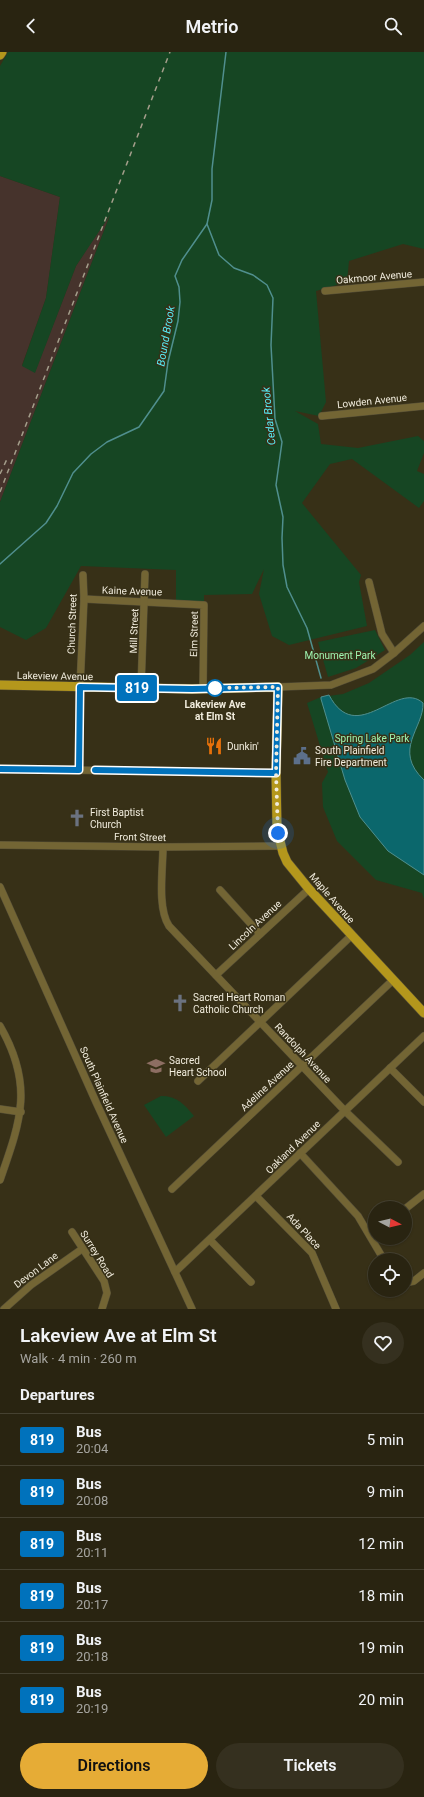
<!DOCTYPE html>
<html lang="en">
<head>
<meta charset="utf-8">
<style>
	body { margin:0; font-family:Roboto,sans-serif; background:#35301f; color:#f1f3f6; height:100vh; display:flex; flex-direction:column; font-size:15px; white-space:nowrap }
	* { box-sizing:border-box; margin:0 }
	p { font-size:13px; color:#a5a49f }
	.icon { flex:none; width:22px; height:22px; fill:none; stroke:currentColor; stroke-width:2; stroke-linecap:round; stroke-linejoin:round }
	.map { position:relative; height:1257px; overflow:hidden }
	.sheet { display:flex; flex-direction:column; background:#292411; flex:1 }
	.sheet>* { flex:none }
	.badge { padding:0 8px; border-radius:3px; font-size:14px; line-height:26px }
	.needle { width:26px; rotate:97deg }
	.tools { position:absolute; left:368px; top:1149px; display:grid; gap:8px }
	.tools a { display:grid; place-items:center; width:44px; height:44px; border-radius:50%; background:#292411; box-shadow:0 1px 3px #0004,0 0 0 1px #454131; font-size:20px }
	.you { position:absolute; width:20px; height:20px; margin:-10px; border:3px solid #fff; border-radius:50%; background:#1a73e8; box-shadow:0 0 0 6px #1a73e833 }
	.map>.badge { position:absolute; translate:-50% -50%; box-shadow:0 0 0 2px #fff }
	h2 { padding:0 20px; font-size:15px; line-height:36px }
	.round { display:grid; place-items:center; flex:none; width:42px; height:42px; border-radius:21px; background:#35301f }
	.head { display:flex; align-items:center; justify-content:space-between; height:68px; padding:0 20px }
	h1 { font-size:19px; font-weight:600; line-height:30px }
	.button { display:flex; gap:8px; margin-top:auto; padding:8px 20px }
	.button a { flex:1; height:46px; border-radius:24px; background:#e6ac36; color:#111; font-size:16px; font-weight:600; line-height:46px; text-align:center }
	.button a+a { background:#35301f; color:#f1f3f6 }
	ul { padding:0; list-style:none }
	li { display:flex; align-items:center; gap:12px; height:52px; padding:0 20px; border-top:1px solid #454131 }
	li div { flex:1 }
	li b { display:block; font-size:15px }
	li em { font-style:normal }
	li .badge { min-width:44px; font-weight:700; text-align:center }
	header { display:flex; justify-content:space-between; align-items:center; height:52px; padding:0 20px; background:#292411; font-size:18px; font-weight:600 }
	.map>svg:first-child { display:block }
	.industrial { fill:#46332c }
	.green { fill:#164623 }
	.water { fill:#0b676c; stroke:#508f8e }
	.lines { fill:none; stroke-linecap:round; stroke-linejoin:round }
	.stream { stroke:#508f8e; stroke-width:1.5 }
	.minor-casing { stroke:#554e37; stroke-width:8 }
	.major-casing { stroke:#554e37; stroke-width:10 }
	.minor { stroke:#736534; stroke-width:7 }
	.major { stroke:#b4971c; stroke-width:9 }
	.rail { stroke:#a49e8b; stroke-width:1.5; stroke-dasharray:5 5; stroke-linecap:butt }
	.line-casing { stroke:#fff; stroke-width:9 }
	.line { stroke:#0072bc; stroke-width:6 }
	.walk { stroke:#f1ecdd; stroke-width:4; stroke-dasharray:0 7.2 }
	.stop-dot { fill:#fff; stroke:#0072bc; stroke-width:2 }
	.labels { text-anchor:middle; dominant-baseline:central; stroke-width:3; stroke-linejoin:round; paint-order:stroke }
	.street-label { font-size:10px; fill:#f1ecdd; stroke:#373017 }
	.park-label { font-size:10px; fill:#9ff6b1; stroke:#373017 }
	.stop-label { font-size:10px; font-weight:bold; fill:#f1ecdd; stroke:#373017 }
	.poi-label { font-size:10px; fill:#f1ecdd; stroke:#373017; text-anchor:start }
	.water-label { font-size:11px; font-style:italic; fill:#57eff8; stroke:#373017 }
</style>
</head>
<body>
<header><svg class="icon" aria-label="back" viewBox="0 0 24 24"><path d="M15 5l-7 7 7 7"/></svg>Metrio<svg class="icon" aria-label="search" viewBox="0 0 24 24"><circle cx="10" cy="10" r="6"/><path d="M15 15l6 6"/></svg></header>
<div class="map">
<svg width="424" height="1257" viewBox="0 0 424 1257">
	<rect width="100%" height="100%" fill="#373017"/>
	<!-- industrial -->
	<path class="industrial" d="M0,124L60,145L46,246L22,313L35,320L76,214L111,160L0,450Z"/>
	<!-- green -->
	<g class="green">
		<path d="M8,0H424V197L403,192L349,209L347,230L316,239L326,350L319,364L295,359L318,372L321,392L358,396L418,384L424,389V401L417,419L424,422V449L419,456L352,407L330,412L302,451L361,523L359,530L367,574L289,593L272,584L259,542L264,517L252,542L204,543V551L176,550V518L81,514L46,576L26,588L0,575V450L110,163L76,214L35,321L22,314L46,246L60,145L0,124V14Z"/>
		<path d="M375,578L385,598L356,616L328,625L318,590Z"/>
		<path d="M424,590V847L422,841L376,828L337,789L323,755L322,731L328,720L307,651L321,645L343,642L369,631L410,603Z"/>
		<path d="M161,1044C177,1044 184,1052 194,1064L166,1085L144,1053Z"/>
	</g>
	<!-- water -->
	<path class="water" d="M329,643C357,696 397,627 423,651C424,676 392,698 424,728V823L388,799L360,765L345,728L321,647V645Z"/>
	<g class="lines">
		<!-- stream -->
		<g class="stream">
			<path d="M207,172L219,203L234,216L253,223L267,233L273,246L271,293L275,367L282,390L276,433L283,465L282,486L283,513L287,535L307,576L321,626"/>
			<path d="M0,512L46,471L57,454L73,421L91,402L107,390L139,375L164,339L168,310L178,269L180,250L179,235L175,224L182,208L207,172L212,148V117L226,0"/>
		</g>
		<!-- minor casing -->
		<g class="minor-casing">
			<g id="minor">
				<path d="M325,239L424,230"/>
				<path d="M322,364L424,354"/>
				<path d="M369,530L382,582L394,601"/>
				<path d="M84,547L204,553L203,637"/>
				<path d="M278,635L331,633L373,617L394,601L424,574"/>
				<path d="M141,636L145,522"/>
				<path d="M0,717L276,721"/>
				<path d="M79,718L80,635L84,547L83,523"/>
				<path d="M0,793L163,795L280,794"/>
				<path d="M163,795C163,817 157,856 169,874L345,1059L398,1110"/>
				<path d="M0,835L96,1050L192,1257"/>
				<path d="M220,838L260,882"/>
				<path d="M216,923L309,837"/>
				<path d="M0,974C34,1033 21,1068 0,1128"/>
				<path d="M390,1016L424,1050"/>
				<path d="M198,1029L351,884"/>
				<path d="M0,1057L21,1060"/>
				<path d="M300,1101L358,1164L384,1208"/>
				<path d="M172,1137L393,928"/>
				<path d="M256,1144L312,1201L336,1257"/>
				<path d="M405,1157L424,1142"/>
				<path d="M72,1180L104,1229L107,1241L102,1257"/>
				<path d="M210,1188L251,1230"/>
				<path d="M175,1220L424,984"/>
				<path d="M405,1231L414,1229L424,1221"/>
				<path d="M4,1257L31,1233L82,1197"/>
			</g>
		</g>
		<!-- major casing -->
		<g class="major-casing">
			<g id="major">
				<path d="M0,3L2,0"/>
				<path d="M0,633L192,637L278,635L276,721L277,777L283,801L287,810L309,837L424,961"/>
			</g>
		</g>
		<!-- minor -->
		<use href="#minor" class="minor"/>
		<!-- major -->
		<use href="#major" class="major"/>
		<!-- rail -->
		<g class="rail">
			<path d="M0,422L8,405"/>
			<path d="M0,440L170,0"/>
		</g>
	</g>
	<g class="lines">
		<!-- line casing -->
		<g class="line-casing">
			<path id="line" d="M0,717L79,718L80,635L192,637L278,635L276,721L95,718"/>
		</g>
		<!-- line -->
		<use href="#line" class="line"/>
		<!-- walk -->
		<path class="walk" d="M215,636L278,635L276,721L278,781"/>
	</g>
	<!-- icons -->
	<defs>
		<g id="restaurant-bare" transform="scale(1.38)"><path d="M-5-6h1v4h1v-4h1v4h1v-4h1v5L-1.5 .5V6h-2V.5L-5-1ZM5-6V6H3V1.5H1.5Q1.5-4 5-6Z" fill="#e8710a" stroke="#373017" stroke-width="2.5" paint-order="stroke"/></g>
		<g id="civic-bare" transform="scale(1.38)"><path d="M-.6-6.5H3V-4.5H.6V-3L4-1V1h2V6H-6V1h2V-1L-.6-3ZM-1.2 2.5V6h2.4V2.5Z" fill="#5c6f8a" stroke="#373017" stroke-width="2.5" paint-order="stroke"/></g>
		<g id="church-bare" transform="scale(1.38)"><path d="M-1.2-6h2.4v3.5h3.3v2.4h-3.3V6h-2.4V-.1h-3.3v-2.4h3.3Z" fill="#6b7280" stroke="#373017" stroke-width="2.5" paint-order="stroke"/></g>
		<g id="school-bare" transform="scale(1.38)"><path d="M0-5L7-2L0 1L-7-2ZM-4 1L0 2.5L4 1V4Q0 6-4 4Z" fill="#8d6e63" stroke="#373017" stroke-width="2.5" paint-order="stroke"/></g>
	</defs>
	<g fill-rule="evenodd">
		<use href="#restaurant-bare" x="214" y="694"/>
		<use href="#civic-bare" x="302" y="704"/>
		<use href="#church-bare" x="77" y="766"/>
		<use href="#church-bare" x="180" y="951"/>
		<use href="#school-bare" x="156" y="1014"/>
	</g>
	<!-- markers -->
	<circle class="stop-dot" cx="215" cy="636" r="8"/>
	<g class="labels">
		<!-- street labels -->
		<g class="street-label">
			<text transform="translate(374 225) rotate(-5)">Oakmoor Avenue</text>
			<text transform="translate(372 349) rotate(-6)">Lowden Avenue</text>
			<text transform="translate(132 539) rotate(2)">Kaine Avenue</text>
			<text transform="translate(72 572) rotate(-88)">Church Street</text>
			<text transform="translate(134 579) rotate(-88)">Mill Street</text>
			<text transform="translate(194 582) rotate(-89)">Elm Street</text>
			<text transform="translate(55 624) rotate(1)">Lakeview Avenue</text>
			<text transform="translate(140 785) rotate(1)">Front Street</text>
			<text transform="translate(332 846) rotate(49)">Maple Avenue</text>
			<text transform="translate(255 873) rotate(-43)">Lincoln Avenue</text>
			<text transform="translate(303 1001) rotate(47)">Randolph Avenue</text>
			<text transform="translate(267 1034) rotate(-43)">Adeline Avenue</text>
			<text transform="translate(104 1043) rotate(66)">South Plainfield Avenue</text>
			<text transform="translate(293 1095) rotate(-44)">Oakland Avenue</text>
			<text transform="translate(304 1179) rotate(47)">Ada Place</text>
			<text transform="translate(97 1202) rotate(58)">Surrey Road</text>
			<text transform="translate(36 1218) rotate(-37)">Devon Lane</text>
		</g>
		<!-- park labels -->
		<g class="park-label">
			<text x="340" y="603">Monument Park</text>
			<text x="372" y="686">Spring Lake Park</text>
		</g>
		<!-- stop labels -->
		<g class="stop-label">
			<text x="215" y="652">Lakeview Ave<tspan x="215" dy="12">at Elm St</tspan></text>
		</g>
		<!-- poi labels -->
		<g class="poi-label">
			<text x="227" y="694">Dunkin'</text>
			<text x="315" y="698">South Plainfield<tspan x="315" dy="12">Fire Department</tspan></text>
			<text x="90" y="760">First Baptist<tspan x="90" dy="12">Church</tspan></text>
			<text x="193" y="945">Sacred Heart Roman<tspan x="193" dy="12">Catholic Church</tspan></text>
			<text x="169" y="1008">Sacred<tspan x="169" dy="12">Heart School</tspan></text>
		</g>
		<!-- water labels -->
		<g class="water-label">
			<text transform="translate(166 284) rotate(-80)">Bound Brook</text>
			<text transform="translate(269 364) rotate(-96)">Cedar Brook</text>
		</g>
	</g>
</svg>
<div class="tools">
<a><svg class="needle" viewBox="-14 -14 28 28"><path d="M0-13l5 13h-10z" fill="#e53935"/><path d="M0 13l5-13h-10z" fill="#a5a49f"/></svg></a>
<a><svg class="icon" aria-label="locate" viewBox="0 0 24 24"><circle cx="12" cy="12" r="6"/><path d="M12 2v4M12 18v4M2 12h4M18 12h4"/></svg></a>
</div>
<div class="you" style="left:278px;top:781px"></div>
<b class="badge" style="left:137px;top:636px;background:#0072bc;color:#fff">819</b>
</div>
<section class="sheet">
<div class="head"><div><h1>Lakeview Ave at Elm St</h1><p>Walk · 4 min · 260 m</p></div><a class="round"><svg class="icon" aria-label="heart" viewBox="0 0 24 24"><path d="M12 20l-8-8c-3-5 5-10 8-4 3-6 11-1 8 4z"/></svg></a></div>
<h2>Departures</h2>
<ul>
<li><span class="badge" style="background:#0072bc;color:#fff">819</span><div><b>Bus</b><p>20:04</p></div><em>5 min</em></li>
<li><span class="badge" style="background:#0072bc;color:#fff">819</span><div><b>Bus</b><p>20:08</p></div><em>9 min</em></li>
<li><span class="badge" style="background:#0072bc;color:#fff">819</span><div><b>Bus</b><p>20:11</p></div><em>12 min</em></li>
<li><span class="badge" style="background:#0072bc;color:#fff">819</span><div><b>Bus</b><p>20:17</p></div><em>18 min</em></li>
<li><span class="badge" style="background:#0072bc;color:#fff">819</span><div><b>Bus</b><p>20:18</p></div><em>19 min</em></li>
<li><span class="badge" style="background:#0072bc;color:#fff">819</span><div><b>Bus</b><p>20:19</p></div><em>20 min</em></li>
</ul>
<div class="button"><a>Directions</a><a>Tickets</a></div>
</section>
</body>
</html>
